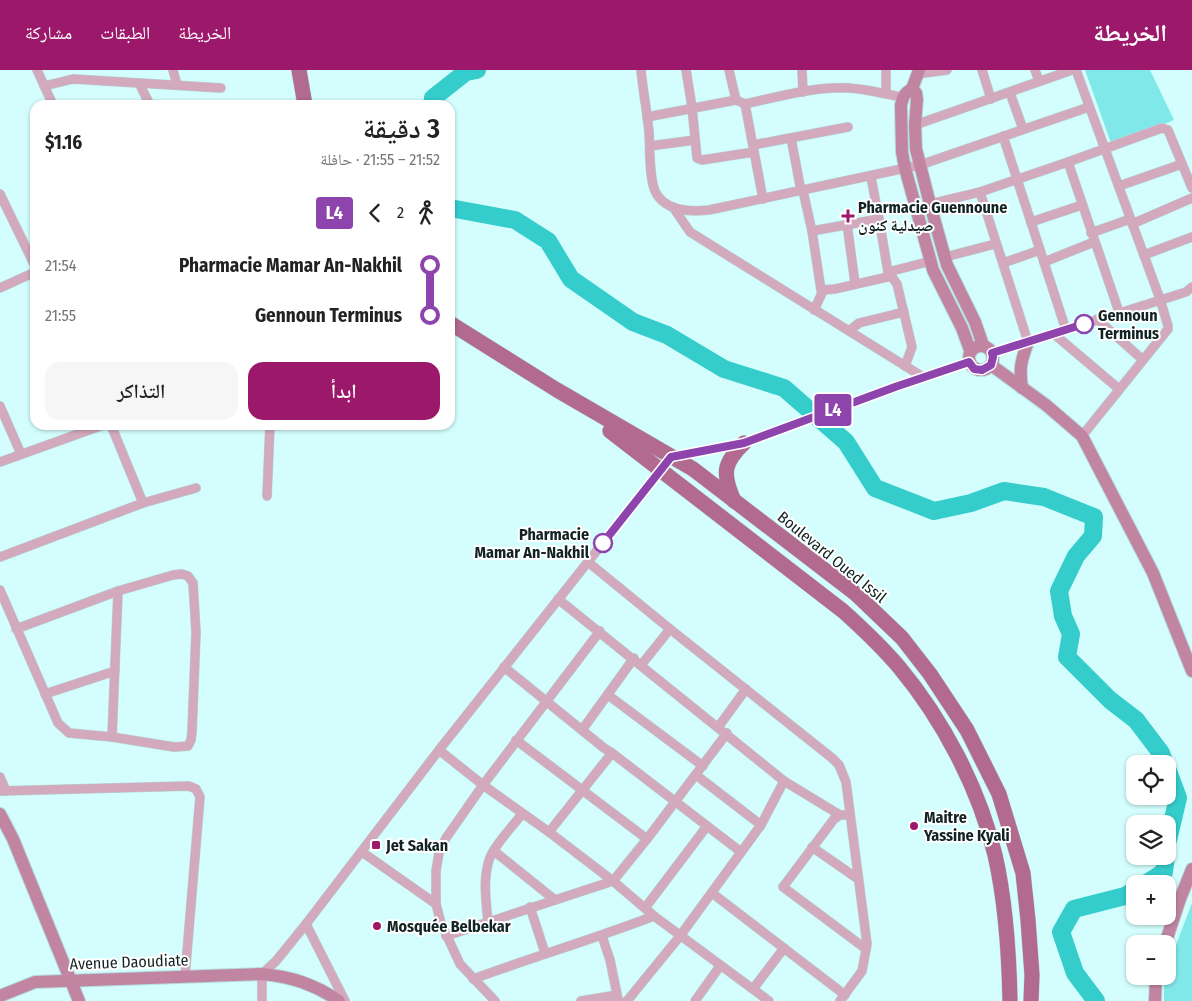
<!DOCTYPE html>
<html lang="ar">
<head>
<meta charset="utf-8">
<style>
	body { margin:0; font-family:"Fira Sans Condensed","Noto Naskh Arabic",sans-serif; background:#f6f6f6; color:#222; direction:rtl; height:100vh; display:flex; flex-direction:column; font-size:19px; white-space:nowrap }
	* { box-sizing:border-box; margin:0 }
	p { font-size:16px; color:#767676 }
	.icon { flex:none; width:28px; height:28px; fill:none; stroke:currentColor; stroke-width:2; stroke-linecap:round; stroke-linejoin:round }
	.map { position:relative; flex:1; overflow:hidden; direction:ltr }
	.panel { position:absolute; left:30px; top:30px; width:425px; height:330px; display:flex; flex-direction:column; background:#fff; border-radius:15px; box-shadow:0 1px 4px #0004; direction:rtl }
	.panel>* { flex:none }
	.badge { padding:0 10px; border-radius:4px; font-size:18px; line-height:32px }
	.fabs { position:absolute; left:1126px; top:685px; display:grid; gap:10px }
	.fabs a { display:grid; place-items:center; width:50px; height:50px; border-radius:10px; background:#fff; box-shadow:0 1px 4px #0004; font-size:25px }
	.map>.badge { position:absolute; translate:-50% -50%; box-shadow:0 0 0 2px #fff }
	.legs { display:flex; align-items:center; gap:8px; height:55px; padding:0 15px; font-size:16px }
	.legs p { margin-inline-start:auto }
	.headline { display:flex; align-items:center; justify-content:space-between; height:85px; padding:0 15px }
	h1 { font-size:28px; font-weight:600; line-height:38px }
	.cta { display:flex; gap:10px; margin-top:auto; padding:10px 15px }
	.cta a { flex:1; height:58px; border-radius:15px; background:#9c186a; color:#fff; font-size:20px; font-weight:600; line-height:58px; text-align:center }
	.cta a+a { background:#f6f6f6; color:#222 }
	ul { padding:0 15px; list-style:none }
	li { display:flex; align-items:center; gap:18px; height:50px; font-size:19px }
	li i { display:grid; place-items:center; width:8px; height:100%; margin:0 6px; background:currentColor }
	li i::after { content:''; width:12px; height:12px; margin:-6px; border:4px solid; border-radius:50%; background:#fff }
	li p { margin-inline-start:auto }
	li:first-child i { background:linear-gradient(#0000 50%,currentColor 0) }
	li:last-child i { background:linear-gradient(currentColor 50%,#0000 0) }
	header { display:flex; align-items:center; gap:30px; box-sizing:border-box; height:70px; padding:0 25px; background:#9c186a; color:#fff }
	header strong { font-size:24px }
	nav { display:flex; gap:28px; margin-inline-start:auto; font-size:18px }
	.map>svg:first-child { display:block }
	.green { fill:#80e8e8 }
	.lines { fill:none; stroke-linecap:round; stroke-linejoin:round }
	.river { stroke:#35cccc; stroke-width:18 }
	.street-casing { stroke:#b4dbda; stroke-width:10 }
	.secondary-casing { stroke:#b4dbda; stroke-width:14 }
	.primary-casing { stroke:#b4dbda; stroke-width:16 }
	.street { stroke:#d3aabd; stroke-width:9 }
	.secondary { stroke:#c185a2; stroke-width:12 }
	.primary { stroke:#b26a8e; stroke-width:15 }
	.line-1-casing { stroke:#fff; stroke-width:11 }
	.line-1 { stroke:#8e44ad; stroke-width:8 }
	.poi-dot { fill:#9c186a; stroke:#fff; stroke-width:2 }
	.stop-1-dot { fill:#fff; stroke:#8e44ad; stroke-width:2.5 }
	.labels { text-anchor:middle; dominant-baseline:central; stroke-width:4; stroke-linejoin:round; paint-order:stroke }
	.poi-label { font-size:16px; font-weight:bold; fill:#122322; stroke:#fff; text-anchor:start }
	.stop-label { font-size:16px; font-weight:bold; fill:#122322; stroke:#fff; text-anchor:start }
	.street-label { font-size:16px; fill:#122322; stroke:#fff }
</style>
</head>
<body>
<header>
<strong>الخريطة</strong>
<nav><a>الخريطة</a><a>الطبقات</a><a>مشاركة</a></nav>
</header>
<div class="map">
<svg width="1192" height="931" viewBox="0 0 1192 931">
	<rect width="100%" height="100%" fill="#d3fefd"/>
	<!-- green -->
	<g class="green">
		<path d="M1085,0H1150L1174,50L1112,76Z"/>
		<path d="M1192,833V931H1164V906H1168V896Z"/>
	</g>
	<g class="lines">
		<!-- river -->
		<g class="river">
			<path d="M432,35L433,28L466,2L477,0"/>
			<path d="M450,138L515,150L548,171L571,209L633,252L667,265L724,299L784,318L846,372L875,418L934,441L971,433L1004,421L1044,427L1094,447L1093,466L1076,486L1059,521L1063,546L1071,564L1067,587L1110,630L1136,650L1161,683L1165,694"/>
			<path d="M1168,701L1178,728L1168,770"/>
			<path d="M1145,814L1164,802L1166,786"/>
			<path d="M1096,931L1075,903L1061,862L1074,839L1125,826L1135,820"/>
		</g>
		<!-- street casing -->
		<g class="street-casing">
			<g id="street">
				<path d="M37,0L53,35"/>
				<path d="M173,0L177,15"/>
				<path d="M641,0C643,21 647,41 649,62C650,77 649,111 656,123C666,141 691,142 709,140L920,95L1089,37"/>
				<path d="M686,0L692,37L697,88L702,90L754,82"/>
				<path d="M729,0L736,30"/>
				<path d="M802,0L803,22"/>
				<path d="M886,0V24"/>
				<path d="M982,0L991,29"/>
				<path d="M1035,0L1039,11"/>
				<path d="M1076,0L1160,229L1168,256V259L1082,366"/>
				<path d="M917,4L947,0"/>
				<path d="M139,13L150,35"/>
				<path d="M44,16L73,9L221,18"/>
				<path d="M1010,23L1023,59"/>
				<path d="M745,34L763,129"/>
				<path d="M647,47L736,30L745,34C777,27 816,16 849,18C866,19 885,24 902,27"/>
				<path d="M915,55L1072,0"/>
				<path d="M1003,66L1066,260"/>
				<path d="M791,68L801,121"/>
				<path d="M753,75L848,57"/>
				<path d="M650,76L695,70"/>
				<path d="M1068,92L1119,242"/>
				<path d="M871,107L879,149"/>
				<path d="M1119,116L1182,94"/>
				<path d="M803,121L812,161L879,149L888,202L931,191"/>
				<path d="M980,122L1028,272"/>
				<path d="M0,124L35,196"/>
				<path d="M930,134L980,122L1068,92L1162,58L1168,60L1192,118"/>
				<path d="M673,137L690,162L923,307"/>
				<path d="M1031,152L1082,135"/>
				<path d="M847,154L855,213"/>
				<path d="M1132,154L1192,128"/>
				<path d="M812,161L821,220L835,219L892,206"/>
				<path d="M1091,163L1130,149"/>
				<path d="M1144,185L1192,167"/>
				<path d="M945,187L995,174"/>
				<path d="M1044,192L1094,172"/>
				<path d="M1003,193L1040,180"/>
				<path d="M888,202L897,214L912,277L905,296"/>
				<path d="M0,218L35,202"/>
				<path d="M814,240L823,221"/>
				<path d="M1097,249L1143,290"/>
				<path d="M849,261L859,253L904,242"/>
				<path d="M1054,264L1119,319"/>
				<path d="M993,283L1186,222L1192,217"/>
				<path d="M0,336L21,384"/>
				<path d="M111,355L143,433"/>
				<path d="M0,392L103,355"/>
				<path d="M267,426L270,355"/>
				<path d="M0,487L143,433L196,418"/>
				<path d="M588,492L670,559L832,688L839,695L846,712L867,874L862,901L840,931"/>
				<path d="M0,520L58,653L69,663L112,667L174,677L188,676L191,670L192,662L196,562L193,513L188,506L182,504L173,505L118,521L16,559"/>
				<path d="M558,529L784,711L761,755L680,866L627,931"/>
				<path d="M642,594L670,559"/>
				<path d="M504,597L604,678L612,683L741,782"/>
				<path d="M45,624L115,601"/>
				<path d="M608,625L703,696"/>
				<path d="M719,656L746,619"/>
				<path d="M582,660L634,588"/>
				<path d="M112,667L118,521"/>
				<path d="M516,670L647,769"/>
				<path d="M439,680L483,715L549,762L613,811L654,846L769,931"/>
				<path d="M696,705L761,755"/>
				<path d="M0,707L6,721"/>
				<path d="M784,711L840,745"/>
				<path d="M0,721L189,716L196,719L200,727L185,906"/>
				<path d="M850,745H840L834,749L783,817L866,879"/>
				<path d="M549,762L612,683"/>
				<path d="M812,777L858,809"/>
				<path d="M494,781L555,830"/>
				<path d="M362,782L436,834"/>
				<path d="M712,823L845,925"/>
				<path d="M530,837L545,883"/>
				<path d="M645,838L707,756"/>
				<path d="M488,852C486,831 482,805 491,785C499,770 512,757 522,744"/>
				<path d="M306,854L345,931"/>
				<path d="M446,866L613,811L647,769L727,663"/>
				<path d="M602,866L610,890L618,929"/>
				<path d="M473,909C533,887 594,869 654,846"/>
				<path d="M753,919L784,878"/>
				<path d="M262,931V904L276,891L306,854L439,680L671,387L744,373L895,317L969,292"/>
				<path d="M495,931L460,894L441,853L436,834V801L439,783L446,768L483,715L600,561"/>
				<path d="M581,931L611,926L620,931"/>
				<path d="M695,931L720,896"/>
			</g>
		</g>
		<!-- secondary casing -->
		<g class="secondary-casing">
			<g id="secondary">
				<path d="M919,0L912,19C904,23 903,27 901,35L902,82L905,98L933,200L962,258L970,280"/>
				<path d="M912,19L916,23L917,29L915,55L916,79L930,134L947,195L975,252L983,275"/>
				<circle cx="981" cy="288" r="12"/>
				<path d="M991,295L1046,335L1082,366L1153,503L1192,601"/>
				<path d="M1022,318C1019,298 1021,291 1028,272"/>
				<path d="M0,744L13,769L79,931"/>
				<path d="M1165,874L1180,829L1192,799"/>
				<path d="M0,926L35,912L262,904C292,907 314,914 339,931"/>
				<path d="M1155,931L1156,906"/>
			</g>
		</g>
		<!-- primary casing -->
		<g class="primary-casing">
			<g id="primary">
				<path d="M299,0L305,35"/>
				<path d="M450,253L557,320L693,399L856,524L902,568L930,604L967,660L999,724L1023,803L1028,850L1032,905L1031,931"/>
				<path d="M610,361L843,541C863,559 882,577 899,597C943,650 979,718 995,785C1006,833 1009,882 1010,931"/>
				<path d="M734,431C722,404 723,393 744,373"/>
			</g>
		</g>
		<!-- street -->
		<use href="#street" class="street"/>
		<!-- secondary -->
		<use href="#secondary" class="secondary"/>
		<!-- primary -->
		<use href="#primary" class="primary"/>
	</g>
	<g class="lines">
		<!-- line-1 casing -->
		<g class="line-1-casing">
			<path id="line-1" d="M603,473L671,387L744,373L895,317L969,292L974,299L982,300L991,295L993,287L992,283L1084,254"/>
		</g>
		<!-- line-1 -->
		<use href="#line-1" class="line-1"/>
	</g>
	<!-- markers -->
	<g class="poi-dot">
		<path d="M845.5 138.5h5v5h5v5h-5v5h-5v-5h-5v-5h5z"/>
		<circle cx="914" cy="756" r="5"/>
		<rect x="371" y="770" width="10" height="10" rx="2.5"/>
		<circle cx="377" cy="856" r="5"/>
	</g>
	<g class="stop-1-dot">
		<circle cx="1084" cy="254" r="9"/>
		<circle cx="603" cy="473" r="9"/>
	</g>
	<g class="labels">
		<!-- poi labels -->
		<g class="poi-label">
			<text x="858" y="137">Pharmacie Guennoune<tspan x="858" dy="18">صيدلية كنون</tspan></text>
			<text x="924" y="747">Maitre<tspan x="924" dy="18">Yassine Kyali</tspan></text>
			<text x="386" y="775">Jet Sakan</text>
			<text x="387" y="856">Mosquée Belbekar</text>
		</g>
		<!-- stop labels -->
		<g class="stop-label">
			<text x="1098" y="245">Gennoun<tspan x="1098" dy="18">Terminus</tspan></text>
			<text x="589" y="464" text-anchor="end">Pharmacie<tspan x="589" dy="18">Mamar An-Nakhil</tspan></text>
		</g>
		<!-- street labels -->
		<g class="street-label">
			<text transform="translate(832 487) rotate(39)">Boulevard Oued Issil</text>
			<text transform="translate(129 892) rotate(-2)">Avenue Daoudiate</text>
		</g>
	</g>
</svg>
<div class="fabs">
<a><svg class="icon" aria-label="locate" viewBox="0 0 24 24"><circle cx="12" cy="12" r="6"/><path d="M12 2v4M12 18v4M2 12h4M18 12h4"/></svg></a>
<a><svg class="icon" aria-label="layers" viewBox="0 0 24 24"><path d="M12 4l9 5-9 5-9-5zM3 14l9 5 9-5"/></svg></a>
<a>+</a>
<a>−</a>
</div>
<b class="badge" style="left:833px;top:340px;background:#8e44ad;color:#fff">L4</b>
<section class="panel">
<div class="headline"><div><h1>3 دقيقة</h1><p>21:52 – 21:55 · حافلة</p></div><b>$1.16</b></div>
<div class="legs"><svg class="icon" aria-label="walk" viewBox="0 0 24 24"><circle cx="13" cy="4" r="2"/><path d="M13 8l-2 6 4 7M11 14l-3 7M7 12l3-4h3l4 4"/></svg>2<svg class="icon" aria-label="back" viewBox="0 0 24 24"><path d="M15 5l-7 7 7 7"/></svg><b class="badge" style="background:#8e44ad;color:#fff">L4</b></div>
<ul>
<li><i style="color:#8e44ad"></i><b>Pharmacie Mamar An-Nakhil</b><p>21:54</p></li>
<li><i style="color:#8e44ad"></i><b>Gennoun Terminus</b><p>21:55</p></li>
</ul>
<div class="cta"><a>ابدأ</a><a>التذاكر</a></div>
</section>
</div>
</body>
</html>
